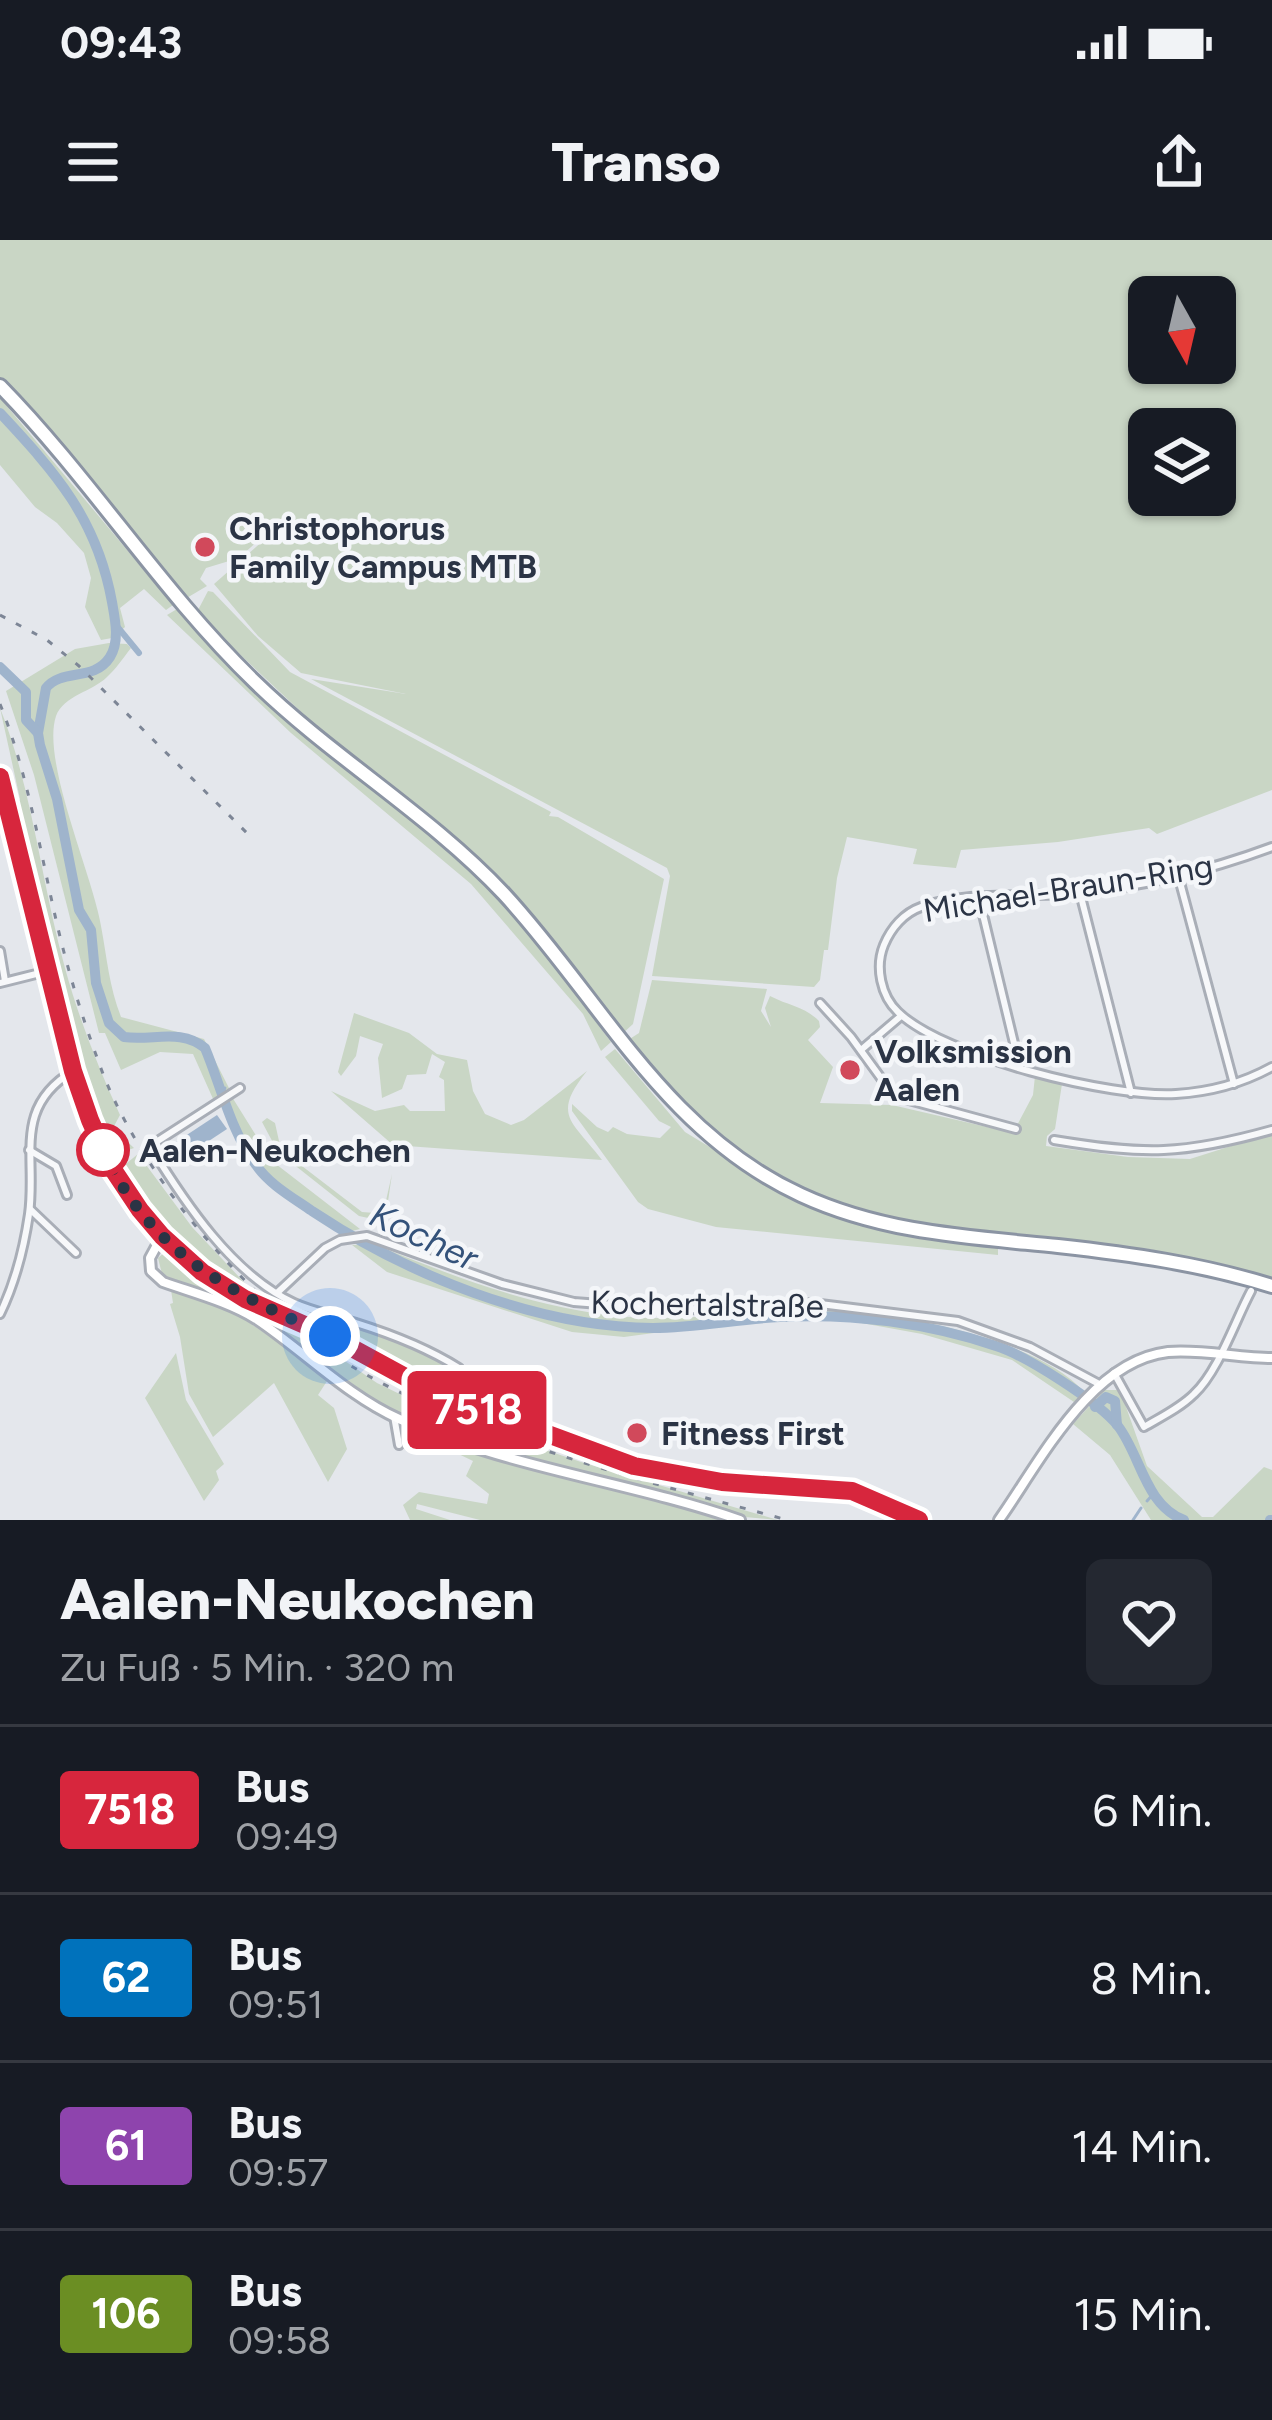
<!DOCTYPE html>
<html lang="de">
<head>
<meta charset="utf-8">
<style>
	body { margin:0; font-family:Figtree,sans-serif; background:#242831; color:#f1f3f6; height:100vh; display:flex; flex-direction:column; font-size:45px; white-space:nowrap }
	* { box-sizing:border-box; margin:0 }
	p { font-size:39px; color:#9ea1a6 }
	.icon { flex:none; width:66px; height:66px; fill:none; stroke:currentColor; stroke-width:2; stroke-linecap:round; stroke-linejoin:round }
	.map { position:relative; height:1280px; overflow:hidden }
	.panel { display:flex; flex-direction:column; background:#171b24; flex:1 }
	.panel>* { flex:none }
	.badge { padding:0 24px; border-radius:9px; font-size:42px; line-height:78px }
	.needle { width:78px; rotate:172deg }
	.tools { position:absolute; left:1128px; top:36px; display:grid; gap:24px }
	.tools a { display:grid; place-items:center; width:108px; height:108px; border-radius:18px; background:#171b24; box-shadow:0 3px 9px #0004; font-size:60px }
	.you { position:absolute; width:60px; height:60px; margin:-30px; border:9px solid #fff; border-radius:50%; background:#1a73e8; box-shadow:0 0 0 18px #1a73e833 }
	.map>.badge { position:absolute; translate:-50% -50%; box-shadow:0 0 0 6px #fff }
	.round { display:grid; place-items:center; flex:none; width:126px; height:126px; border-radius:18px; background:#242831 }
	.summary { display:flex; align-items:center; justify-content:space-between; height:204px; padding:0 60px }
	h1 { font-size:57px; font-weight:800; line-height:90px }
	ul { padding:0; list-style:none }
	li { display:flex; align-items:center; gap:36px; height:168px; padding:0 60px; border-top:3px solid #363941 }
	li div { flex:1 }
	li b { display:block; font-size:45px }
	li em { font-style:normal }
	li .badge { min-width:132px; font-weight:700; text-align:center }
	.status { display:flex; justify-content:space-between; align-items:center; height:84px; padding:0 60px; background:#171b24; direction:ltr }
	.status svg { height:33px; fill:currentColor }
	header { display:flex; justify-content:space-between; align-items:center; height:156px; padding:0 60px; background:#171b24; font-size:54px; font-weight:800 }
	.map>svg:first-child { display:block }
	.green { fill:#c9d6c5; fill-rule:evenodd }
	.water { fill:#9fb4cc }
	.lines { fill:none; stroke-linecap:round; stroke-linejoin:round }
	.stream { stroke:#9fb4cc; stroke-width:3 }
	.canal { stroke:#9fb4cc; stroke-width:6 }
	.river { stroke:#9fb4cc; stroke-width:10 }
	.street-casing { stroke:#a9aeb7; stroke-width:12 }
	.secondary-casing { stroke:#a9aeb7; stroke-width:14 }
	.highway-casing { stroke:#8b94a3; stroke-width:18 }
	.street { stroke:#f7f8fa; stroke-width:6 }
	.secondary { stroke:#fff; stroke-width:8 }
	.highway { stroke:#fff; stroke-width:12 }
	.rail { stroke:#7d8696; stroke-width:3; stroke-dasharray:6 12; stroke-linecap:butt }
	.secondary-bridge-casing { stroke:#a9aeb7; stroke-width:14; stroke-linecap:butt }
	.secondary-bridge { stroke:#fff; stroke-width:8 }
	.line-casing { stroke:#fff; stroke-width:27 }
	.line { stroke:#d7263d; stroke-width:18 }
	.walk { stroke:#2b3445; stroke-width:12; stroke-dasharray:0 21.6 }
	.poi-dot { fill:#d1495b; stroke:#f4f6f9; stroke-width:4.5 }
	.stop-dot { fill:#fff; stroke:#d7263d; stroke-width:6 }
	.labels { text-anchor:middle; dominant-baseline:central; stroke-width:9; stroke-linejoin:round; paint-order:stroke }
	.poi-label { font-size:33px; font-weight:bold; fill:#2b3445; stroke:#f4f6f9; text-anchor:start }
	.street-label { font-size:33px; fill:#2b3445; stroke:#f4f6f9 }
	.stop-label { font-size:33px; font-weight:bold; fill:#2b3445; stroke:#f4f6f9; text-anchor:start }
	.water-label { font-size:36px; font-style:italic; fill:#34527a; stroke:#f4f6f9 }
</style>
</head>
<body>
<div class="status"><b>09:43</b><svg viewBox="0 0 49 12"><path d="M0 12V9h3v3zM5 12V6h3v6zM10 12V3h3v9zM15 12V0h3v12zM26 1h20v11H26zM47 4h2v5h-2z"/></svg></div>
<header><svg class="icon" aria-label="menu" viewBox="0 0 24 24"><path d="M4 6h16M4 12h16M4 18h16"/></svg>Transo<svg class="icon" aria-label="share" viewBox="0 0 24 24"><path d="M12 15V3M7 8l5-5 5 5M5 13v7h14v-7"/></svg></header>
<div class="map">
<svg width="1272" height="1280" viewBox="0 0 1272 1280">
	<rect width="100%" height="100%" fill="#e4e7ec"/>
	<!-- green -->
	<g class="green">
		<path d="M0,0H1272V550L1157,594L1149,588L1058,602L961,610L956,628L913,624L917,609L847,597L837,638L828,710H824L820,740L814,747L652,736L670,636L667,628L311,439L406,454L301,433L258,396L214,344L265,299L263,296L239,318L206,328L200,339L207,346L185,359L41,182L0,138ZM1149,57H1215V123H1149ZM1149,189H1215V255H1149Z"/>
		<path d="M0,158L173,365L166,370L144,349L120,368L125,387L112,398L101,400L85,367L91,338L84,313L57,283L35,267L0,225Z"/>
		<path d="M208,351L213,352L290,432L551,572L549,576L558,577L664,639L633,784L621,795L439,585L361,528L201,378L197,372Z"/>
		<path d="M177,369C271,477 390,552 492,651C538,696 572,751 611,802L601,811L583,774L471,644L291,493L167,375Z"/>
		<path d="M109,403L127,404L131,408C123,418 116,429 107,437C92,452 64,455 56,476C41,521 93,636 101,686C107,718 109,746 121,777L204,799L230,850L214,861L193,814L160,812L121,830L105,793H99L34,535L6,451L75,409Z"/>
		<path d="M0,468C33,551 41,642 65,728C79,779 98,827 120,875L113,888L134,908L111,916C74,830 54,740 32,649C25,621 26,594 15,568L20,559Z"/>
		<path d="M652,740L767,749L761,771L771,787L765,768L770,756C789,766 804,766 819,781L820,787L808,800L833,827L820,863L892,865L1013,893L1033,855L1035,836L1062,844L1055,889L1047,896L1046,906L1128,917L1190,919L1272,893V1040L1149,1009L941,991L877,978L823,959L738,913L671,856L625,802L639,793Z"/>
		<path d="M354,773L409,793L437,814L467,820L473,851L485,874L511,885L524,880L587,831C551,876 572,880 602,920L393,905L331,851L375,871L404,865L410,871H445L444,840L439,837L445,822L432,814L426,834L407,835L402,849L382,858L378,818L383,804L360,796L356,816L341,836L338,832Z"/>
		<path d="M615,809L685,892L792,957L833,976L904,996L998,1006V1015L716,987L648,969L638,962L572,871V864L597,887L608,892L613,887L627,894L660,898L671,887L659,881L605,817Z"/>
		<path d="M232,857L272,921L360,989L340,994C277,951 249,941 223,866Z"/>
		<path d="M267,878L275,883L281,910L362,972L375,973L385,965L392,934L387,968L373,979L359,976L278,912L262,882Z"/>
		<path d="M138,914L192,987L258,1057C218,1045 134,968 122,927Z"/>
		<path d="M373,1004C456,1037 527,1066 618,1076C694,1084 770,1066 846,1071C911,1075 1041,1102 1084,1152L1074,1162L1012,1120L922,1094L845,1080L743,1081L624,1097L572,1092L387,1032L352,1005Z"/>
		<path d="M165,1012L175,1016L225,1053L217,1058L163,1038L158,1018Z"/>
		<path d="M171,1050L237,1074L329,1138L318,1155L334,1168L347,1209L328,1242L274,1143L213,1197L189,1154L180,1097L170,1064L173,1063Z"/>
		<path d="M261,1070L284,1079L377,1143L445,1176L581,1222L778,1280L734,1276L731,1280H480L417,1264L416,1269L450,1280H410L403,1265L419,1252L487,1264L489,1254L466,1236L473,1221L444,1207L451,1201C380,1167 320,1125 257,1078Z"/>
		<path d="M312,1076C342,1084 447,1112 456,1141L449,1148L435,1147L320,1086Z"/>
		<path d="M176,1113L186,1160L224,1224L216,1231L219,1240L204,1261L145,1158Z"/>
		<path d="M1104,1150H1120L1147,1226L1202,1277H1213L1264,1227L1272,1230V1280H1151L1110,1215L1073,1184Z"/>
	</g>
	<!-- water -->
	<path class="water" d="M217,875L227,889L174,924L164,910Z"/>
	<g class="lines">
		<!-- stream -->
		<g class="stream">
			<path d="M223,851L225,848"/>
			<path d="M859,1258L903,1280"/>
			<path d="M1147,1261L1155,1252"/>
			<path d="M1133,1280L1141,1268"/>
		</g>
		<!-- canal -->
		<path class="canal" d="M116,385L139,413"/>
		<!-- river -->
		<g class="river">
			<path d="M0,173C56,233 97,279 112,362C115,379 120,401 110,417C94,442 62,428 46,448L38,493L40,505L57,559L79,670L91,690L96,743L109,783L124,797C153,801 181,788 205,808C221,846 231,892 256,925C270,945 292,957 312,971C408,1035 536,1087 653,1088C696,1088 738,1079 780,1077C852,1073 928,1083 996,1106C1025,1115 1099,1162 1118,1186C1141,1216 1145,1265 1184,1280"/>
			<path d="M0,427L26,452V480L38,493"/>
			<path d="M1095,1167L1106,1157L1115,1161L1117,1185"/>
			<path d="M1270,1280H1272"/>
		</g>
		<!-- street casing -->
		<g class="street-casing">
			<g id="street">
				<path d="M1272,607C1210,630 1142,647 1076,653C1027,658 968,650 921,667C904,673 891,688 884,705C875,727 881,756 898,772C944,817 1112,858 1176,854C1209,852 1243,843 1272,827"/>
				<path d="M1178,635L1234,844"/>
				<path d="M1080,653L1131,853"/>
				<path d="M979,658L1020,828"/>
				<path d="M0,711L5,741"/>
				<path d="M0,743L48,731"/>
				<path d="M820,763L851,797L894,856L1016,889"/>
				<path d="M861,810L901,776"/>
				<path d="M240,848L150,906C185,963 232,1034 294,1063C314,1072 336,1076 356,1083C391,1094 429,1109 459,1128L463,1140L457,1163"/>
				<path d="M1054,900C1145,915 1183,915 1272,890"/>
				<path d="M29,910L56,926L67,955"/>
				<path d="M31,970L76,1013"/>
				<path d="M277,1053L325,1008L340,1000L367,996L502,1044L574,1062L677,1070L812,1063L958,1081L1030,1107L1099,1144"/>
				<path d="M0,1074C15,1043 24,1008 29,974C37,917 12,868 73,831"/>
				<path d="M1114,1133L1144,1187C1161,1177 1180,1168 1194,1154C1218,1132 1235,1081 1251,1051"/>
				<path d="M394,1176L399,1205"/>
			</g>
		</g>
		<!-- secondary casing -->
		<g class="secondary-casing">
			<g id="secondary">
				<path d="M0,537L73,831L110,925L162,996L203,1032L245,1059"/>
				<path d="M162,996L150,1018L151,1031L163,1042C194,1053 229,1062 256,1079C304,1111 346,1155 399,1179C508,1228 627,1241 740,1280"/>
				<path d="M330,1096L457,1163L634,1226L722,1242L852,1251L919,1280"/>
				<path d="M999,1280C1040,1222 1090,1121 1168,1112C1202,1109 1238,1118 1272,1118"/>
			</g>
		</g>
		<!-- highway casing -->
		<g class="highway-casing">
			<path id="highway" d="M0,146C91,239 161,351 255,442C333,518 430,575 504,654C601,759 664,892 801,955C883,993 969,997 1058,1006C1130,1014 1202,1024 1272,1046"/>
		</g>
		<!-- street -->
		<use href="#street" class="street"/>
		<!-- secondary -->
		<use href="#secondary" class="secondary"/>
		<!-- highway -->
		<use href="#highway" class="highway"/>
		<!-- rail -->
		<g class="rail">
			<path d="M0,375L47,400L79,426L254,600"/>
			<path d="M0,464C28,534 40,611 57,684C68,731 82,777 99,823C117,874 147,921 179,965C221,1020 284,1085 343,1121C467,1198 646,1241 787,1280"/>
		</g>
		<!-- secondary-bridge casing -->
		<g class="secondary-bridge-casing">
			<path id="secondary-bridge" d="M245,1059L330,1096"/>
		</g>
		<!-- secondary-bridge -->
		<use href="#secondary-bridge" class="secondary-bridge"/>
	</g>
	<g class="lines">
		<!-- line casing -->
		<g class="line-casing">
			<path id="line" d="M0,537L73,831L90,880L110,925L140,970L162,996L202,1032L245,1059L330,1096L431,1151L634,1226L722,1242L852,1251L919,1280"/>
		</g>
		<!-- line -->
		<use href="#line" class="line"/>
		<!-- walk -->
		<path class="walk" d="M103,910C151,1014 231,1053 330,1096"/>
	</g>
	<!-- markers -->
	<g class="poi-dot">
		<circle cx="205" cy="307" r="12"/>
		<circle cx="850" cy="830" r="12"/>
		<circle cx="637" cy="1193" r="12"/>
	</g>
	<circle class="stop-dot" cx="103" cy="910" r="24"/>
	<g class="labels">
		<!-- poi labels -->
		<g class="poi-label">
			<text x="229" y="288">Christophorus<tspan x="229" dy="38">Family Campus MTB</tspan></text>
			<text x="874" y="811">Volksmission<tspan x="874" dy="38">Aalen</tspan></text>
			<text x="661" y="1193">Fitness First</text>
		</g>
		<!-- street labels -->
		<g class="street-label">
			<text transform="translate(1068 648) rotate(-9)">Michael-Braun-Ring</text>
			<text transform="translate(707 1064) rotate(1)">Kochertalstraße</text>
		</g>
		<!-- stop labels -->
		<g class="stop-label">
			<text x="139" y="910">Aalen-Neukochen</text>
		</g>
		<!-- water labels -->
		<g class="water-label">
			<text transform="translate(424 996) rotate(25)">Kocher</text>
		</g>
	</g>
</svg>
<div class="tools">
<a><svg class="needle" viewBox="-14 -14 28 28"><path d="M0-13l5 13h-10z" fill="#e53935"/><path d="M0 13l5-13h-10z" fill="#9ea1a6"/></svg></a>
<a><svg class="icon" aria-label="layers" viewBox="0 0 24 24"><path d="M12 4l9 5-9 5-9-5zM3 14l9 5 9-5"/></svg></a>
</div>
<div class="you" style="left:330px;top:1096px"></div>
<b class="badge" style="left:477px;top:1170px;background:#d7263d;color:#fff">7518</b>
</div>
<section class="panel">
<div class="summary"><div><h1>Aalen-Neukochen</h1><p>Zu Fuß · 5 Min. · 320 m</p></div><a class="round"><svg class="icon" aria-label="heart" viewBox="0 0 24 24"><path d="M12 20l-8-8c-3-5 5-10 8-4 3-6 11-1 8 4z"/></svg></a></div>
<ul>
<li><span class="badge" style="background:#d7263d;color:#fff">7518</span><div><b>Bus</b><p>09:49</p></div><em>6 Min.</em></li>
<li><span class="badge" style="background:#0072bc;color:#fff">62</span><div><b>Bus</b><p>09:51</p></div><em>8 Min.</em></li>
<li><span class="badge" style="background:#8e44ad;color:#fff">61</span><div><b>Bus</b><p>09:57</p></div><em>14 Min.</em></li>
<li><span class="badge" style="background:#6b8e23;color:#fff">106</span><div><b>Bus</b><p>09:58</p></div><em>15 Min.</em></li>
</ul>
</section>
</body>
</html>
